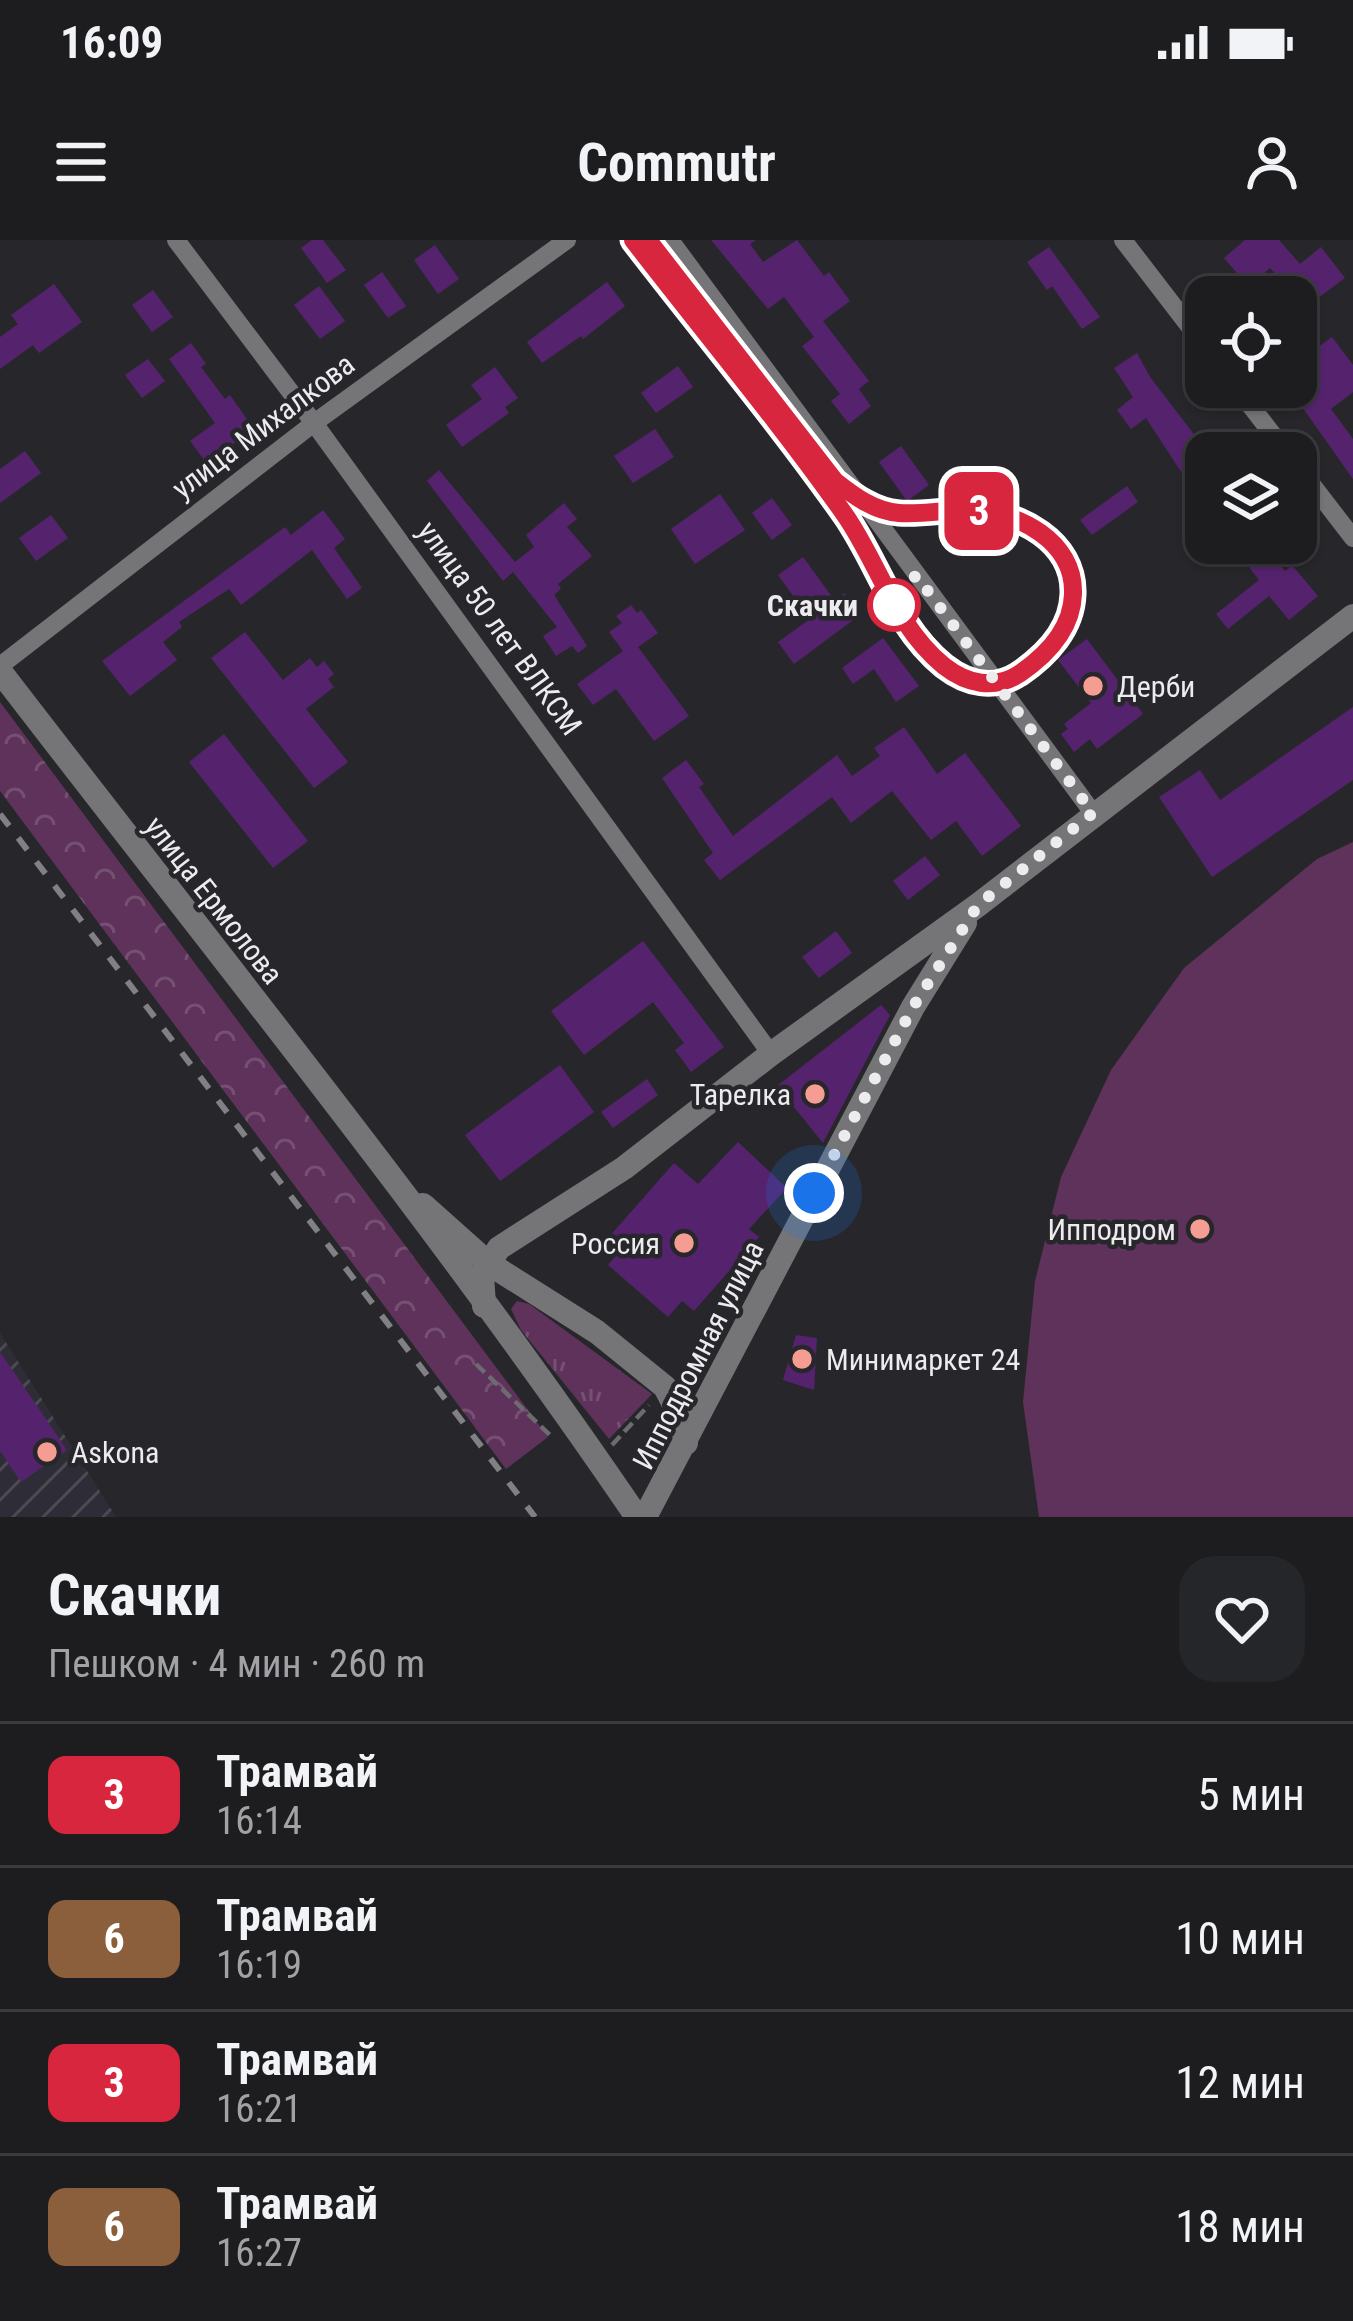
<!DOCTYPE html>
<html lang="ru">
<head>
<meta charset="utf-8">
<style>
	body { margin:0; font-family:"Roboto Condensed",sans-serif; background:#252629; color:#f1f3f6; height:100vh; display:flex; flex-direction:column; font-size:45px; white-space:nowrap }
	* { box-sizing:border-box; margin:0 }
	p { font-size:39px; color:#a0a2a5 }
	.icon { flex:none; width:66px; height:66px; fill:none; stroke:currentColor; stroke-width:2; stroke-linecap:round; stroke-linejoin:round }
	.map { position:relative; height:1277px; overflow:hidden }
	.panel { display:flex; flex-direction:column; background:#1d1d20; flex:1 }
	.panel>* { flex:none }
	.badge { padding:0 24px; border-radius:18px; font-size:42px; line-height:78px }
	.tools { position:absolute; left:1185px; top:36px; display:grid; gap:24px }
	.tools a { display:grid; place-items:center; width:132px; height:132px; border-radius:24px; background:#1d1d20; box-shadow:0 3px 9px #0004,0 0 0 3px #3b3b3e; font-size:60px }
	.you { position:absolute; width:60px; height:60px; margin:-30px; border:9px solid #fff; border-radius:50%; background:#1a73e8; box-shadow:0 0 0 18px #1a73e833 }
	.map>.badge { position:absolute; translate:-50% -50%; box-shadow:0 0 0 6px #fff }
	.round { display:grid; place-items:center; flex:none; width:126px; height:126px; border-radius:36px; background:#252629 }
	.overview { display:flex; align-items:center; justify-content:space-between; height:204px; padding:0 48px }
	h1 { font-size:57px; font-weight:700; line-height:90px }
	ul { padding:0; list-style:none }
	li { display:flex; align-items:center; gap:36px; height:144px; padding:0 48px; border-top:3px solid #3b3b3e }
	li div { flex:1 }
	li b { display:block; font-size:45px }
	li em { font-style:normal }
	li .badge { min-width:132px; font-weight:700; text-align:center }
	.status { display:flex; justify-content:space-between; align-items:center; height:84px; padding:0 60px; background:#1d1d20; direction:ltr }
	.status svg { height:33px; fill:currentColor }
	header { display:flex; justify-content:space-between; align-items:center; height:156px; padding:0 48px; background:#1d1d20; font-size:54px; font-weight:700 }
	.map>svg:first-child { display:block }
	.industrial { fill:url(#industrial-furrows) }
	.grass { fill:url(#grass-tufts) }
	.forest { fill:url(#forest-crowns) }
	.park { fill:#5e325a }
	.building { fill:#55236d }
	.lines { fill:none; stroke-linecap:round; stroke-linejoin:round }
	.path { stroke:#6c6b6f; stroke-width:4.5; stroke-dasharray:12 6; stroke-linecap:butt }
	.minor { stroke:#757578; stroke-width:18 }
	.tertiary { stroke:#757578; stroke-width:24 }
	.tram { stroke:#818084; stroke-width:3 }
	.rail { stroke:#818084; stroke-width:6; stroke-dasharray:15 15; stroke-linecap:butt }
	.line-casing { stroke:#fff; stroke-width:27 }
	.line { stroke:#d7263d; stroke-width:18 }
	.walk { stroke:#ecebee; stroke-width:12; stroke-dasharray:0 21.6 }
	.stop-dot { fill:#fff; stroke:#d7263d; stroke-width:6 }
	.poi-dot { fill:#f59c93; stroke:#27272b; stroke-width:4.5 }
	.labels { text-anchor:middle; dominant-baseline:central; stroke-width:9; stroke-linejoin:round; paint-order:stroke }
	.street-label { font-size:30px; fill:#ecebee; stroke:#27272b }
	.stop-label { font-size:30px; font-weight:bold; fill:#ecebee; stroke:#27272b; text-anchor:end }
	.poi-label { font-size:30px; fill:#ecebee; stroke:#27272b; text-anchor:start }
</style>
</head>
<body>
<div class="status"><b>16:09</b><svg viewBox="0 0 49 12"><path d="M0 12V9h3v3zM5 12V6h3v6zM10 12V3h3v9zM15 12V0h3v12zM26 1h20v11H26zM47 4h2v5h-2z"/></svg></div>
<header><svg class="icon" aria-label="menu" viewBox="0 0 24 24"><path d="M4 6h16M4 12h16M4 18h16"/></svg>Commutr<svg class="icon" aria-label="person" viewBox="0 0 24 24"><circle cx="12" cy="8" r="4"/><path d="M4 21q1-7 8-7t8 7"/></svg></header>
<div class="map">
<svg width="1353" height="1277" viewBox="0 0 1353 1277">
	<defs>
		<pattern id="industrial-furrows" width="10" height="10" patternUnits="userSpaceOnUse" patternTransform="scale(3)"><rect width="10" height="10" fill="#2e2c36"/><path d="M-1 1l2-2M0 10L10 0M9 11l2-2" fill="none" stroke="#4c4b53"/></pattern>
		<pattern id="grass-tufts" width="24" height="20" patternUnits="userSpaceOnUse" patternTransform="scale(3)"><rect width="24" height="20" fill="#5e325a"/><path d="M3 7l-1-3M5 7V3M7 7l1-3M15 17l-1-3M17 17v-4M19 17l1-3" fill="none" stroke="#755072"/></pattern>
		<pattern id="forest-crowns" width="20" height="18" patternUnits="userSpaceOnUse" patternTransform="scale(3)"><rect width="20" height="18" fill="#5e325a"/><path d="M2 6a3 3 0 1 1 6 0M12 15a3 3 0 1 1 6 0" fill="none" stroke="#755072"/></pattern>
	</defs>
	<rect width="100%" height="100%" fill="#27272b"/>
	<!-- industrial -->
	<path class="industrial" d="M0,1093L116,1277H0Z"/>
	<!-- grass -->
	<path class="grass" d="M517,1061L529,1064L652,1154L609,1199L521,1090L511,1069Z"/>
	<!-- forest -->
	<path class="forest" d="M0,462L548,1197L506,1229L0,551Z"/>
	<!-- park -->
	<path class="park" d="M1353,602V1277H1039L1023,1162L1035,1041L1061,937L1111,830L1184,728L1317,619Z"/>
	<!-- building -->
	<g class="building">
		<path d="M312,0H323L346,30L327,43L301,8Z"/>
		<path d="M711,0H756L750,4L763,22L797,0L824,36L829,32L850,61L823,81L869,141L859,149L871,166L849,184L831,161L840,154L802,106L814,97L784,57L768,69Z"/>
		<path d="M1245,0H1279L1300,24L1321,7L1345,38L1302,70L1296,57L1270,28L1249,47L1224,18Z"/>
		<path d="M435,5L459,39L438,54L414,20Z"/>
		<path d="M1049,7L1100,77L1082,89L1052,46L1047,50L1027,22Z"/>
		<path d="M382,32L406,66L388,78L364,45Z"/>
		<path d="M607,42L625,66L583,99L581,96L542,123L527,102Z"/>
		<path d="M54,44L82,82L39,113L33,105L0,129V97L18,84L11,75Z"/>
		<path d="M319,46L345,81L320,99L294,65Z"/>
		<path d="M153,50L173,77L152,92L132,65Z"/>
		<path d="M1296,97L1310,113L1332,97L1353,125V152L1331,169L1353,199V239L1288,147H1296Z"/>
		<path d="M191,103L206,124L201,127L225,159L230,155L253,188L208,225L190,201L215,183L169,119Z"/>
		<path d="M1137,113L1150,137L1206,210V270L1146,178L1131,189L1117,170L1133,157L1114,128Z"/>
		<path d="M148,119L165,141L142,158L125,135Z"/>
		<path d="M678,126L693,147L656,173L641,153Z"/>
		<path d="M495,127L518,158L505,167L509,173L462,207L446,185L482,159L471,145Z"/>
		<path d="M655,189L674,217L633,243L614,216Z"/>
		<path d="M901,206L929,245L907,261L879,222Z"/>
		<path d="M25,211L41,233L0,263V229Z"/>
		<path d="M439,230L515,322L534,307L526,295L564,263L577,279L567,287L592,316L558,344L561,349L554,355L587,406L578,413L572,406L556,416L543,396L557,387L513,332L503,341L427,241Z"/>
		<path d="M1127,246L1138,262L1092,295L1080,280Z"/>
		<path d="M720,254L745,290L695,324L671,289Z"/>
		<path d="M772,258L792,285L772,300L752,273Z"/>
		<path d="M323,270L345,299L334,308L362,348L347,359L312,310L241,365L229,349L179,382L182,387L163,402L177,420L130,456L102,421L285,287L291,295Z"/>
		<path d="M51,275L68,298L36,321L19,298Z"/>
		<path d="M1231,303H1263L1285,331L1292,325L1318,356L1289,380L1269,356L1228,389L1216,374L1259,340Z"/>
		<path d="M803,317L835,361L844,353L860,375L794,424L778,402L810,379L778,335Z"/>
		<path d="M631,365L637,373L641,370L658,393L638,407L689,476L654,501L616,449L593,465L577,444L623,411L609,392L622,383L616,376Z"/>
		<path d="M245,392L283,440L310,418L317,427L324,421L334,434L328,439L334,447L306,469L348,522L314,548L211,418Z"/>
		<path d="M883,398L919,446L896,462L874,429L853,444L842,428Z"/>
		<path d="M1087,399L1143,474L1097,509L1090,499L1074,512L1061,494L1068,489L1064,484L1091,463L1058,420Z"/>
		<path d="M1353,467V540L1212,637L1159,557L1200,530L1220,560Z"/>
		<path d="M904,487L937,534L965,513L1021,586L982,616L956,581L931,600L892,551L851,583L832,557L720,640L704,620L713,613L662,538L686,520L704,544L699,547L733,596L837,515L852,536L880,516L874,508Z"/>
		<path d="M224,494L308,601L273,628L189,522Z"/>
		<path d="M925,616L940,635L908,660L893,641Z"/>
		<path d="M836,691L852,713L819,738L802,717Z"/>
		<path d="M643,701L724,807L691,832L675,810L684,803L653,762L584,815L551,771Z"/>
		<path d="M881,765L890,775L823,903L777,846Z"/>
		<path d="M560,825L594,872L500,941L465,895Z"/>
		<path d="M647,839L658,855L613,888L601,872Z"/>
		<path d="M738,902L787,948L749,989L759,997L694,1071L682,1061L668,1077L608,1025L621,1009L608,998L674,923L698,944Z"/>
		<path d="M796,1095L817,1098L814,1150L783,1140Z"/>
		<path d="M0,1112L67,1210L21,1242L0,1211Z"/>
	</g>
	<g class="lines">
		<!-- path -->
		<g class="path">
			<path d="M476,1124L553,1198"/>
			<path d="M683,1132L696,1121"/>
			<path d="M612,1205L649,1165"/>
		</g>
		<!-- minor -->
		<g class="minor">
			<path d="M176,0L314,183L771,814"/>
			<path d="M670,0L1093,573"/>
			<path d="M1123,0L1206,108"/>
			<path d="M1236,147L1287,213"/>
			<path d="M1296,224L1353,298"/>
			<path d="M0,426L314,183L567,0"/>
		</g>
		<!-- tertiary -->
		<g class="tertiary">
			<path d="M0,431C214,710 440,987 637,1277"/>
			<path d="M423,965L488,1023L597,1092L665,1147L679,1174L686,1203"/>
			<path d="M484,1066L482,1034L499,1008L624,928L771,814L978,665L1353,376"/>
			<path d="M645,1277L913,767L965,683"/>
		</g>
		<!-- tram -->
		<path class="tram" d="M633,0L847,278L894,365L922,405L947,429L976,443L999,445C1033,426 1069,399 1073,357C1078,303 1020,273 974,270C949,268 924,275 900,273C874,271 854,256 835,241L648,0"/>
		<!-- rail -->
		<path class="rail" d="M0,574L535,1277"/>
	</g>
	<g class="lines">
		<!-- line casing -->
		<g class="line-casing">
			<path id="line" d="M633,0C703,91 778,180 845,275C879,324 895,386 944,426C967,444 994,450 1019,434C1047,415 1072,388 1073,354C1075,301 1018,272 972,270C948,269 923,275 899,273C874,271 854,256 835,241L648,0"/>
		</g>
		<!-- line -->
		<use href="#line" class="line"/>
		<!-- walk -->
		<path class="walk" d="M814,953L913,767L978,665L1093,573L916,335L894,365"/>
	</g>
	<!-- markers -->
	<circle class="stop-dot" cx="894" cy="365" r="24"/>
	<g class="poi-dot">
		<circle cx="1093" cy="446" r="12"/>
		<circle cx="815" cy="854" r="12"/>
		<circle cx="1200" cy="989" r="12"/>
		<circle cx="684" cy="1003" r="12"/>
		<circle cx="802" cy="1119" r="12"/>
		<circle cx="47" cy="1212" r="12"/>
	</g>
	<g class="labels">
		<!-- street labels -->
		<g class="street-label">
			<text transform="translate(263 186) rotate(-37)">улица Михалкова</text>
			<text transform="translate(500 388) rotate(54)">улица 50 лет ВЛКСМ</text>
			<text transform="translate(214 660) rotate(52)">улица Ермолова</text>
			<text transform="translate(698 1115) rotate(-63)">Ипподромная улица</text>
		</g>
		<!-- stop labels -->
		<g class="stop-label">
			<text x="858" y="365">Скачки</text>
		</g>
		<!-- poi labels -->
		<g class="poi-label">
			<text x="1117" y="446">Дерби</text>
			<text x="791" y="854" text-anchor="end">Тарелка</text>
			<text x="1176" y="989" text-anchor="end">Ипподpом</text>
			<text x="660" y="1003" text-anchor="end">Россия</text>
			<text x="826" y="1119">Минимаркет 24</text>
			<text x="71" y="1212">Askona</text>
		</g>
	</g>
</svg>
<div class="tools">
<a><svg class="icon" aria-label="locate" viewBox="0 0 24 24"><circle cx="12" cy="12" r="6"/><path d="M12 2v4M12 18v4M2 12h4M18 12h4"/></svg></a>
<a><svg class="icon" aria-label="layers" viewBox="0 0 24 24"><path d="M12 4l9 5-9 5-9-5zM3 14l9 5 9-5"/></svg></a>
</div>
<div class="you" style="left:814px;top:953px"></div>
<b class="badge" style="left:979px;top:271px;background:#d7263d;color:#fff">3</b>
</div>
<section class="panel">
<div class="overview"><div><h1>Скачки</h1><p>Пешком · 4 мин · 260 m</p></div><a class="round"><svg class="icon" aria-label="heart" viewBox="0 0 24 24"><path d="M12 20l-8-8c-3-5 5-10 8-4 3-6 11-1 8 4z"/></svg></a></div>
<ul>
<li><span class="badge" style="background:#d7263d;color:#fff">3</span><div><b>Трамвай</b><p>16:14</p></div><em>5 мин</em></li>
<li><span class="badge" style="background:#8b5e3c;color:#fff">6</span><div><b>Трамвай</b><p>16:19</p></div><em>10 мин</em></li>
<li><span class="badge" style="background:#d7263d;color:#fff">3</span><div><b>Трамвай</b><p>16:21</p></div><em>12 мин</em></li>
<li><span class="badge" style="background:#8b5e3c;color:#fff">6</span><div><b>Трамвай</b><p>16:27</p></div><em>18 мин</em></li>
</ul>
</section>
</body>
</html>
